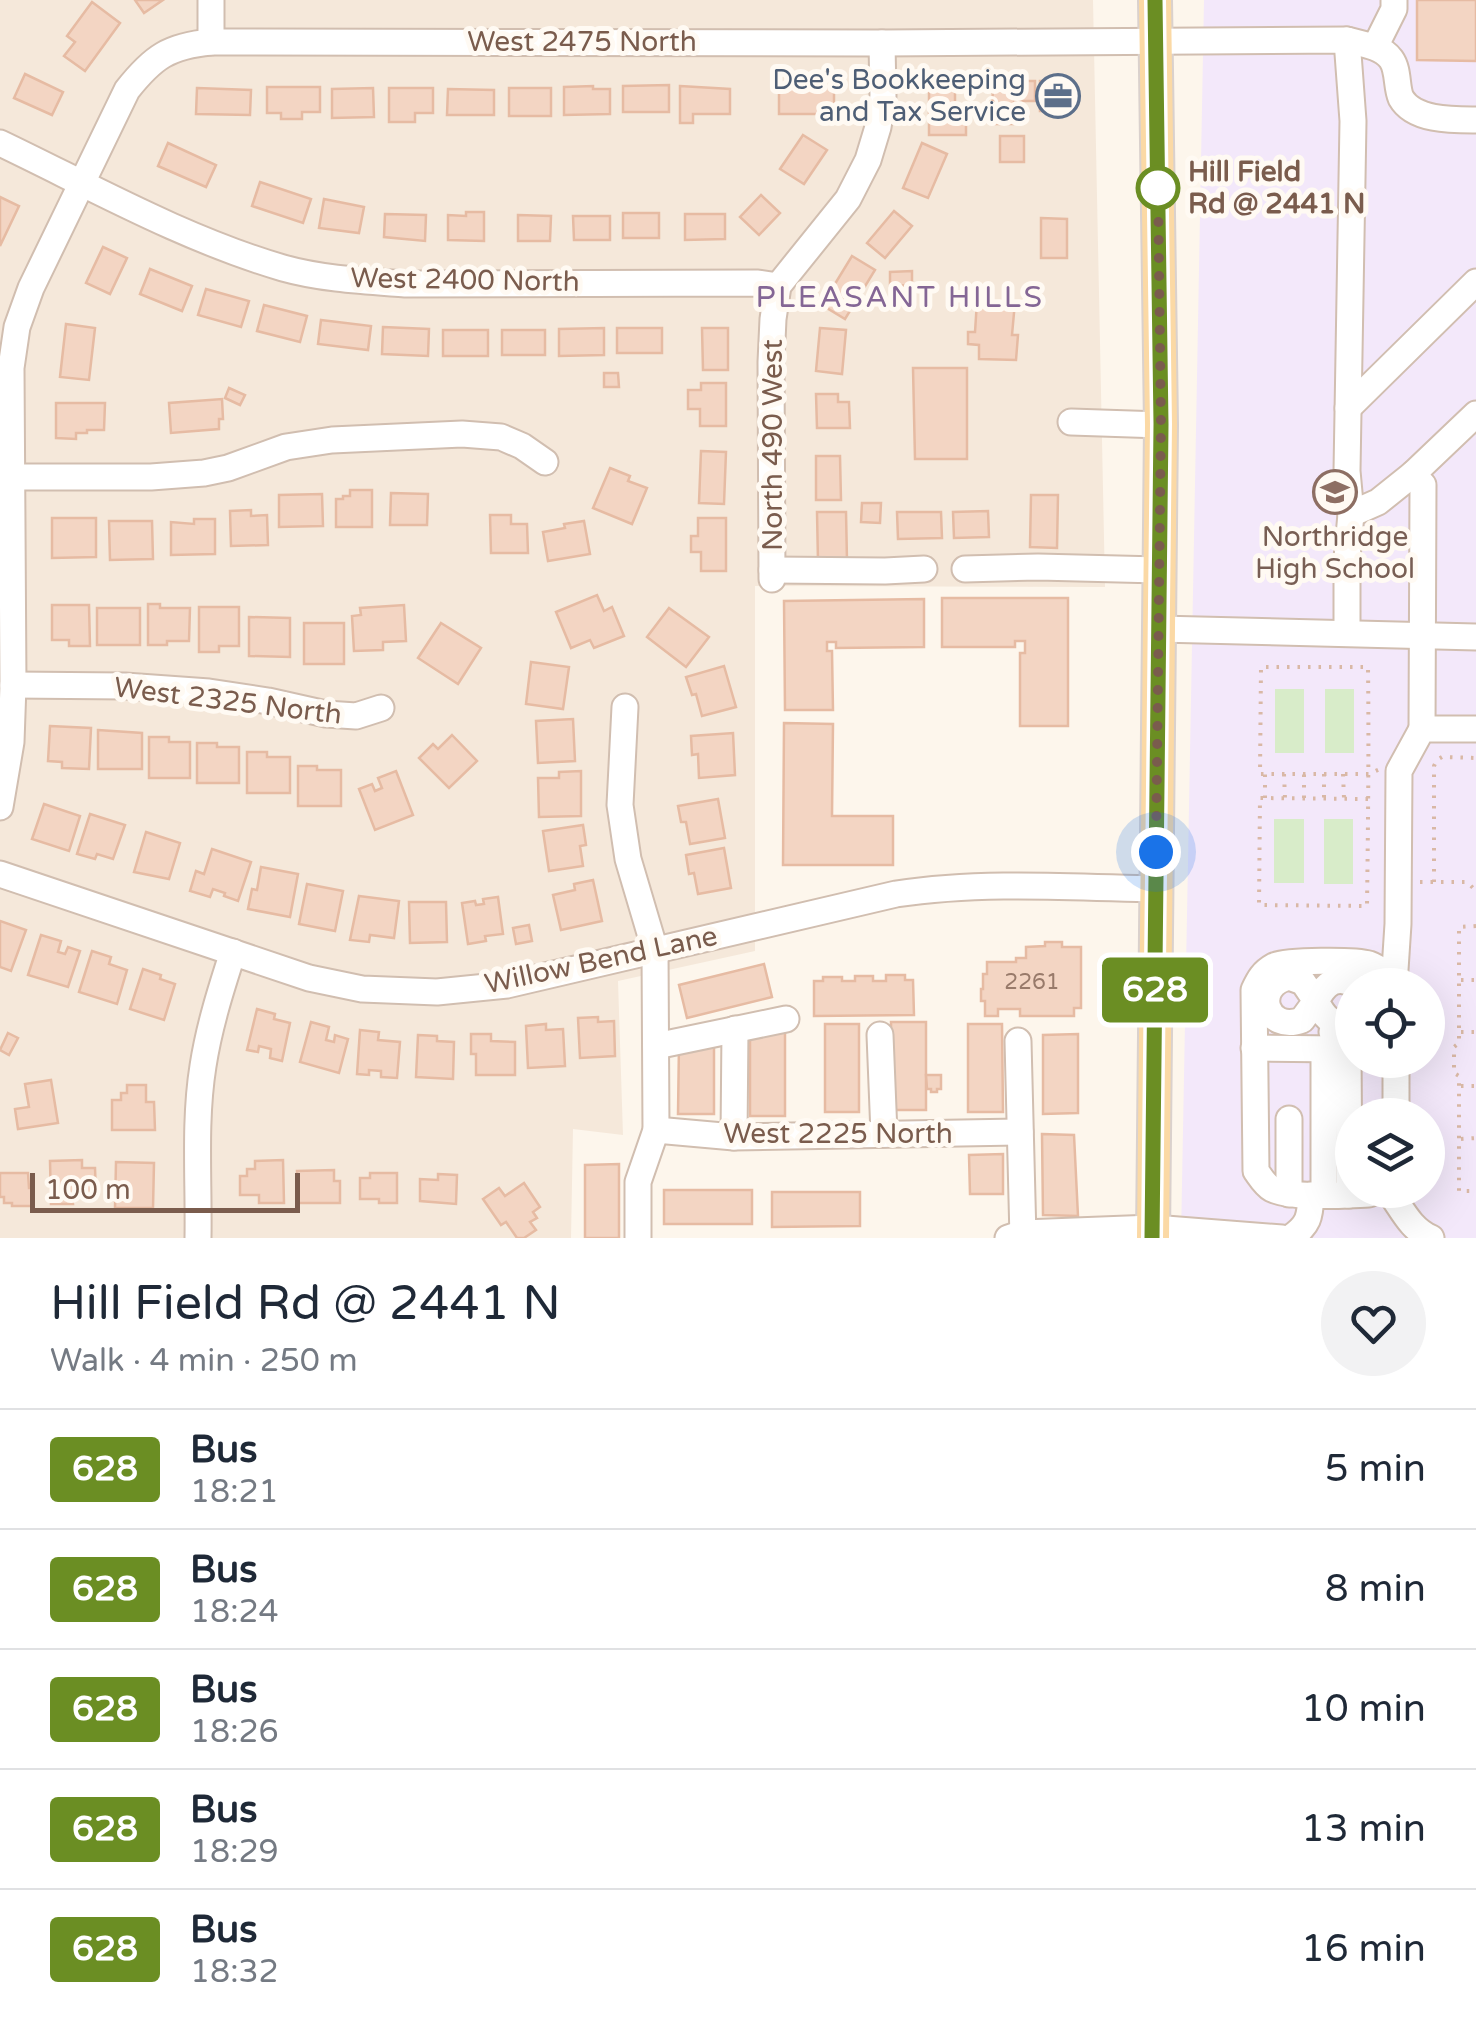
<!DOCTYPE html>
<html lang="en">
<head>
<meta charset="utf-8">
<style>
	body { margin:0; font-family:"Varela Round",sans-serif; background:#f2f2f3; color:#1f2937; height:100vh; display:flex; flex-direction:column; font-size:38px; white-space:nowrap }
	* { box-sizing:border-box; margin:0 }
	p { font-size:32px; color:#747a83 }
	.icon { flex:none; width:55px; height:55px; fill:none; stroke:currentColor; stroke-width:2; stroke-linecap:round; stroke-linejoin:round }
	.map { position:relative; height:1238px; overflow:hidden }
	.details { display:flex; flex-direction:column; background:#fff; flex:1 }
	.details>* { flex:none }
	.badge { padding:0 20px; border-radius:8px; font-size:35px; line-height:65px }
	.buttons { position:absolute; left:1335px; top:968px; display:grid; gap:20px }
	.buttons a { display:grid; place-items:center; width:110px; height:110px; border-radius:50%; background:#fff; box-shadow:0 10px 40px #0002; font-size:50px }
	.scale { position:absolute; left:30px; bottom:25px; width:270px; box-sizing:border-box; padding-left:10px; border:5px solid #7a5c4d; border-top:0; font-size:28px; line-height:35px; white-space:nowrap; color:#7a5c4d; -webkit-text-stroke:8px #fffaf3; paint-order:stroke }
	.you { position:absolute; width:50px; height:50px; margin:-25px; border:8px solid #fff; border-radius:50%; background:#1a73e8; box-shadow:0 0 0 15px #1a73e833 }
	.map>.badge { position:absolute; translate:-50% -50%; box-shadow:0 0 0 5px #fff }
	.round { display:grid; place-items:center; flex:none; width:105px; height:105px; border-radius:52px; background:#f2f2f3 }
	.overview { display:flex; align-items:center; justify-content:space-between; height:170px; padding:0 50px }
	h1 { font-size:48px; font-weight:600; line-height:75px }
	ul { padding:0; list-style:none }
	li { display:flex; align-items:center; gap:30px; height:120px; padding:0 50px; border-top:2px solid #e0e1e3 }
	li div { flex:1 }
	li b { display:block; font-size:38px }
	li em { font-style:normal }
	li .badge { min-width:110px; font-weight:700; text-align:center }
	.map>svg:first-child { display:block }
	.residential { fill:#f5e8da }
	.education { fill:#f3e8fa; fill-rule:evenodd }
	.green { fill:#d8ecc9 }
	.building { fill:#f3d5c3; stroke:#e6bba3; stroke-width:2.5 }
	.lines { fill:none; stroke-linecap:round; stroke-linejoin:round }
	.minor-casing { stroke:#d1beb0; stroke-width:29 }
	.major-casing { stroke:#dad1cd; stroke-width:36 }
	.path { stroke:#d9b8a5; stroke-width:4; stroke-dasharray:2.5 8; stroke-linecap:butt }
	.minor { stroke:#fff; stroke-width:25 }
	.major { stroke:#fbd9a5; stroke-width:32 }
	.line-casing { stroke:#fff; stroke-width:22 }
	.line { stroke:#6b8e23; stroke-width:15 }
	.walk { stroke:#7a5c4d; stroke-width:10; stroke-dasharray:0 18 }
	.stop-dot { fill:#fff; stroke:#6b8e23; stroke-width:5 }
	.labels { text-anchor:middle; dominant-baseline:central; stroke-width:10; stroke-linejoin:round; paint-order:stroke }
	.number-label { font-size:22px; fill:#987a6a }
	.street-label { font-size:28px; fill:#7a5c4d; stroke:#fffaf3 }
	.service-label { font-size:28px; fill:#4e5e75; stroke:#fffaf3; text-anchor:end }
	.stop-label { font-size:28px; font-weight:bold; fill:#7a5c4d; stroke:#fffaf3; text-anchor:start }
	.education-label { font-size:28px; fill:#785e54; stroke:#fffaf3 }
	.neighbourhood-label { font-size:30px; letter-spacing:2.5px; fill:#846695; stroke:#fffaf3 }
</style>
</head>
<body>
<div class="map">
<svg width="1476" height="1238" viewBox="0 0 1476 1238">
	<rect width="100%" height="100%" fill="#fdf6ec"/>
	<!-- residential -->
	<path class="residential" d="M0,0H1093L1105,587L755,586V951L618,981L623,1135L573,1129L571,1238H0Z"/>
	<!-- education -->
	<path class="education" d="M1204,0H1476V1238H1181ZM1352,985H1428V1060H1352ZM1352,1115H1428V1190H1352Z"/>
	<!-- green -->
	<g class="green">
		<rect x="1275" y="689" width="29" height="64"/>
		<rect x="1325" y="689" width="29" height="64"/>
		<rect x="1274" y="819" width="30" height="64"/>
		<rect x="1324" y="819" width="29" height="65"/>
	</g>
	<!-- building -->
	<g class="building">
		<path d="M135,0H163L144,13Z"/>
		<path d="M1417,0H1476V61L1417,60Z"/>
		<path d="M92,2L120,23L85,71L64,56L75,42L67,36Z"/>
		<path d="M25,74L63,92L52,115L14,98Z"/>
		<path d="M993,81H1035V101H1014L1013,124H992Z"/>
		<path d="M1040,81H1063V90H1068V111H1040Z"/>
		<path d="M669,85V112H623V86Z"/>
		<path d="M593,86V89H610V114L564,115V87Z"/>
		<path d="M680,86L730,89V114H693V123H680Z"/>
		<path d="M267,87H320V112H302V119H281V113H267Z"/>
		<path d="M834,87V114H779V91H789V88Z"/>
		<path d="M197,88L251,90L250,115L196,114Z"/>
		<path d="M373,88L374,117L332,118V89Z"/>
		<path d="M389,88H433V113H415V122H389Z"/>
		<rect x="509" y="88" width="42" height="28"/>
		<path d="M448,89L494,90V115H447Z"/>
		<path d="M955,89V112H966V135H929V90Z"/>
		<path d="M803,135L827,150L804,184L780,169Z"/>
		<rect x="1000" y="136" width="24" height="26"/>
		<path d="M168,143L216,165L206,187L158,166Z"/>
		<path d="M922,143L947,154L928,198L903,188Z"/>
		<path d="M260,182L311,199L303,223L252,206Z"/>
		<path d="M761,195L780,213L759,235L740,217Z"/>
		<path d="M0,197L19,206L0,246Z"/>
		<path d="M324,199L364,207L359,233L319,228Z"/>
		<path d="M894,211L912,226L885,258L867,243Z"/>
		<path d="M466,212H484V241L448,240V215L466,216Z"/>
		<rect x="623" y="213" width="36" height="25"/>
		<path d="M385,214L426,215L425,241L384,237Z"/>
		<path d="M685,214H725V239L685,240Z"/>
		<path d="M518,215L551,216L550,241H518Z"/>
		<path d="M573,216H610V240H574Z"/>
		<path d="M1041,218L1067,219V258H1041Z"/>
		<path d="M103,247L127,258L110,294L86,283Z"/>
		<path d="M852,256L875,270L845,319L822,305Z"/>
		<path d="M150,269L192,286L182,311L140,294Z"/>
		<path d="M912,271V285L890,286V272Z"/>
		<path d="M206,289L249,301L241,327L198,315Z"/>
		<path d="M977,301L1015,302L1012,335H1018L1016,360L979,359V345L968,344V332H975Z"/>
		<path d="M264,305L307,316L300,342L257,331Z"/>
		<path d="M321,320L371,326L368,350L318,344Z"/>
		<path d="M66,324L95,328L89,380L60,377Z"/>
		<path d="M383,327L429,329L428,356L382,354Z"/>
		<path d="M604,328V355L559,356V329Z"/>
		<rect x="617" y="328" width="45" height="25"/>
		<path d="M702,328H728V370H703Z"/>
		<path d="M820,328L846,330L842,374L816,371Z"/>
		<rect x="443" y="330" width="45" height="26"/>
		<rect x="502" y="330" width="43" height="25"/>
		<path d="M913,368H967V459H915Z"/>
		<path d="M604,373H618L619,387H604Z"/>
		<path d="M701,383H726V426H700V409H688V390H701Z"/>
		<path d="M229,388L245,395L240,405L225,398Z"/>
		<path d="M816,394H838V402H849L850,428H817Z"/>
		<path d="M222,399L223,419H219V429L171,433L169,403Z"/>
		<path d="M56,403H105L104,430H87V433H76V439L56,438Z"/>
		<path d="M701,451L726,452L724,504L699,503Z"/>
		<path d="M816,456H840L841,500H816Z"/>
		<path d="M610,468L630,476L628,481L647,488L632,524L593,508Z"/>
		<path d="M350,490H372V527H336V499H343V496H350Z"/>
		<path d="M391,493L428,494L427,525H390Z"/>
		<path d="M322,494L323,526L279,527V495Z"/>
		<path d="M1031,495H1058L1057,548L1030,547Z"/>
		<path d="M862,503H881L880,523L861,522Z"/>
		<path d="M251,510V516L267,515L268,545L231,546L230,511Z"/>
		<path d="M988,511L989,537L954,538L953,512Z"/>
		<path d="M817,512H846L847,561L818,562Z"/>
		<path d="M897,512H941L942,538L898,539Z"/>
		<path d="M490,515H511V524H527L528,553H491Z"/>
		<path d="M52,518H96V557L52,558Z"/>
		<path d="M698,518H726V571H701V552H691V536H698Z"/>
		<path d="M194,519H215V554L171,555V522L194,524Z"/>
		<path d="M109,521H152L153,559L110,560Z"/>
		<path d="M584,521L590,554L548,561L543,532L565,528L564,524Z"/>
		<path d="M597,595L604,611L612,607L624,636L594,648L590,640L571,648L556,612Z"/>
		<path d="M942,598H1068V726H1020V653H1025V641H1015V647H942Z"/>
		<path d="M924,599V647L836,648V642H827V651H832L833,710H785L784,601Z"/>
		<path d="M148,604H160V608H190L189,641H167V645H148Z"/>
		<path d="M52,605H89L90,646H69V640H52Z"/>
		<path d="M404,605L406,641L383,642V650L354,651L352,616L361,615L360,608Z"/>
		<path d="M199,607H239V646H219V652H199Z"/>
		<rect x="97" y="608" width="43" height="37"/>
		<path d="M669,608L709,637L686,667L647,637Z"/>
		<path d="M249,617L290,618V657L249,656Z"/>
		<rect x="304" y="623" width="40" height="41"/>
		<path d="M441,623L481,648L458,684L418,658Z"/>
		<path d="M531,662L569,667L563,709L526,704Z"/>
		<path d="M724,666L736,707L702,716L696,694L692,695L686,677Z"/>
		<path d="M573,719L575,761L538,763L536,721Z"/>
		<path d="M784,723L833,724L832,816H893V865H783Z"/>
		<path d="M50,726L91,728L89,769L62,768V762L48,761Z"/>
		<path d="M98,730L142,733V769H98Z"/>
		<path d="M733,733L735,775L699,778L698,754L692,755L691,736Z"/>
		<path d="M452,735L477,761L449,788L419,758L433,744L438,749Z"/>
		<path d="M149,737H169V742H190V778H149Z"/>
		<path d="M197,743H217V747H239V783H197Z"/>
		<path d="M247,752H267V757H290V793H247Z"/>
		<path d="M298,766H317V770H341V806H298Z"/>
		<path d="M396,771L413,815L375,830L359,789L372,784L375,791L382,788L378,778Z"/>
		<path d="M581,771V816L539,817L538,778H559V772Z"/>
		<path d="M718,799L725,838L690,844L686,822H681L678,806Z"/>
		<path d="M44,804L80,816L69,851L32,839Z"/>
		<path d="M90,814L125,825L113,859L97,854L95,859L77,854Z"/>
		<path d="M583,825L586,845L580,846L583,866L549,871L543,831Z"/>
		<path d="M146,832L180,843L169,879L134,872Z"/>
		<path d="M724,848L731,888L698,894L694,873L689,874L686,855Z"/>
		<path d="M212,849L251,862L238,901L224,896L225,893L213,889L210,897L190,891L196,871L204,874Z"/>
		<path d="M261,867L298,874L290,917L248,909L252,889L257,890Z"/>
		<path d="M593,880L602,921L561,930L553,895L575,890L574,884Z"/>
		<path d="M307,884L343,891L335,931L299,924Z"/>
		<path d="M359,896L399,901L394,938L370,935L369,942L350,940Z"/>
		<path d="M498,897L503,934L485,936L486,941L468,944L462,903L475,901L476,905L484,904L483,899Z"/>
		<path d="M409,902H446L447,942L410,943Z"/>
		<path d="M0,921L26,930L11,971L0,967Z"/>
		<path d="M529,925L532,941L516,944L513,928Z"/>
		<path d="M41,935L61,941L58,952L65,954L68,947L80,951L68,987L28,975Z"/>
		<path d="M1045,942H1062V947H1081V1008H1074V1016H1020V1009H998V1016H985V1001H981V989H983V974H987V962H1016V958H1026V947L1045,946Z"/>
		<path d="M92,951L111,957L109,964L127,970L117,1004L79,992Z"/>
		<path d="M764,964L772,997L687,1018L679,985Z"/>
		<path d="M143,969L161,975L160,979L175,984L164,1020L130,1009Z"/>
		<path d="M886,975H905V980H913L914,1015L814,1016V981H823V977H842V981H855V976H873V981H886Z"/>
		<path d="M257,1009L275,1014L274,1019L290,1023L282,1061L270,1058L271,1049L259,1046L258,1052L247,1050Z"/>
		<path d="M598,1017V1022L614,1021L615,1056L580,1058L578,1018Z"/>
		<path d="M311,1022L329,1027L326,1040L334,1042L335,1035L348,1039L339,1073L300,1062Z"/>
		<path d="M891,1022H926V1110H892Z"/>
		<path d="M546,1024V1030L563,1029L565,1066L528,1068L526,1026Z"/>
		<rect x="825" y="1024" width="34" height="88"/>
		<path d="M968,1024H1002L1003,1112H968Z"/>
		<rect x="750" y="1029" width="35" height="87"/>
		<path d="M360,1030L379,1032L378,1040L400,1042L397,1078L381,1077V1071L369,1070V1075L357,1074Z"/>
		<path d="M8,1033L18,1038L9,1055L0,1050Z"/>
		<path d="M471,1034H491V1041L515,1042V1075H476V1054H471Z"/>
		<path d="M1078,1034V1113L1043,1114V1035Z"/>
		<path d="M418,1035L437,1036V1041L454,1042L453,1079L416,1077Z"/>
		<path d="M679,1044H714V1114H678Z"/>
		<path d="M926,1075H941V1089H937V1092H931V1089H927Z"/>
		<path d="M51,1080L58,1123L18,1129L15,1109L29,1107L25,1084Z"/>
		<path d="M127,1085H146V1102H154L155,1130H112V1100H121V1093H127Z"/>
		<path d="M1042,1134L1074,1135L1078,1216L1043,1215Z"/>
		<path d="M1003,1154V1194H970L969,1155Z"/>
		<path d="M82,1160V1168H95L96,1195H72L73,1204H51L50,1161Z"/>
		<path d="M283,1160L284,1203H259V1195H240V1176H247V1169H255V1161Z"/>
		<path d="M116,1162L154,1163L153,1208H115Z"/>
		<path d="M619,1164V1238H585V1165Z"/>
		<path d="M334,1170V1181H340V1203H298L297,1171Z"/>
		<path d="M0,1173H28L29,1188H32V1206H12V1203H4V1197H0Z"/>
		<path d="M370,1173H397V1203H379V1199H360V1178H370Z"/>
		<path d="M438,1174L457,1175L456,1204L420,1201V1179L438,1180Z"/>
		<path d="M524,1183L540,1207L533,1212L537,1218L530,1222L536,1230L524,1238H517L506,1222L501,1225L483,1199L499,1188L505,1196Z"/>
		<rect x="664" y="1190" width="88" height="34"/>
		<path d="M772,1192H860V1226L772,1227Z"/>
	</g>
	<g class="lines">
		<!-- minor casing -->
		<g class="minor-casing">
			<g id="minor">
				<path d="M211,42V0"/>
				<path d="M1375,47L1394,9V0"/>
				<path d="M0,143C92,187 184,239 283,268C322,279 365,281 405,284L758,283L778,286"/>
				<path d="M1348,408L1476,282"/>
				<path d="M1071,422L1161,425"/>
				<path d="M1413,474L1423,485L1422,729"/>
				<path d="M0,477H151L204,473L228,468L286,447L332,440L462,434L501,437L522,446L545,462"/>
				<path d="M1351,514L1378,502L1413,474L1476,414"/>
				<path d="M965,569L1038,567L1159,570"/>
				<path d="M772,570L885,571L924,569"/>
				<path d="M772,579L771,362L773,319L778,286L848,199L868,160L878,127L883,96L882,43"/>
				<path d="M1159,629L1476,637"/>
				<path d="M1347,633V558L1351,514L1347,471L1353,121L1347,40"/>
				<path d="M13,685L125,686L209,692L268,701L326,714L356,716L381,708"/>
				<path d="M625,707L620,805L628,859L655,950L656,1130L638,1182V1238"/>
				<path d="M0,807L11,742L13,685L11,368L17,327L31,288L127,90C153,57 169,46 211,42L882,43L1347,40C1362,44 1381,46 1391,59C1399,70 1396,87 1401,98C1414,121 1454,120 1476,120"/>
				<path d="M0,874L309,978L362,989L437,992L507,985L896,894C982,881 1070,887 1156,889"/>
				<path d="M1289,977L1303,982L1316,1001L1302,1020C1266,1034 1251,986 1289,977Z"/>
				<path d="M1394,985L1398,924L1399,771L1422,729H1476"/>
				<path d="M1352,1019C1333,1029 1324,1017 1316,1001C1325,984 1336,974 1355,985"/>
				<path d="M1332,1032L1348,1049L1349,1195"/>
				<path d="M880,1035L884,1134"/>
				<path d="M1018,1041L1023,1238"/>
				<path d="M656,1046L786,1019"/>
				<path d="M1254,1048L1339,1049"/>
				<path d="M1324,1050V1194"/>
				<path d="M1396,1060V1115"/>
				<path d="M1289,1119V1194"/>
				<path d="M656,1130L734,1137L1020,1132"/>
				<path d="M734,1137L735,1029"/>
				<path d="M1378,1190L1369,1194C1345,1195 1293,1199 1272,1189C1265,1185 1261,1178 1256,1171L1254,990C1259,979 1263,972 1274,966C1286,960 1356,960 1369,964C1380,968 1387,975 1392,985"/>
				<path d="M1388,1190C1402,1208 1409,1228 1431,1238"/>
				<path d="M198,1238C199,1181 194,1122 203,1066C209,1027 221,989 233,952"/>
				<path d="M1008,1238L1023,1233L1153,1228L1282,1238"/>
				<path d="M1290,1238C1309,1225 1310,1217 1311,1195"/>
			</g>
		</g>
		<!-- major casing -->
		<g class="major-casing">
			<path id="major" d="M1153,1238L1161,425L1155,0"/>
		</g>
		<!-- path -->
		<g class="path">
			<path d="M1284,774L1285,798"/>
			<path d="M1324,774V798"/>
			<path d="M1343,774L1344,798"/>
			<path d="M1265,798V774"/>
			<path d="M1304,798V774"/>
			<path d="M1368,799L1260,798L1259,905L1367,906C1368,826 1369,747 1368,667H1261L1260,774H1369L1380,769"/>
			<path d="M1420,882H1467L1476,891"/>
			<path d="M1434,882V766L1437,760L1442,757L1476,758"/>
			<path d="M1476,926L1459,927V1043L1454,1047V1073L1459,1076V1191H1476"/>
			<path d="M1461,980H1476"/>
			<path d="M1461,1032H1476"/>
			<path d="M1461,1086H1476"/>
			<path d="M1461,1139L1476,1138"/>
		</g>
		<!-- minor -->
		<use href="#minor" class="minor"/>
		<!-- major -->
		<use href="#major" class="major"/>
	</g>
	<g class="lines">
		<!-- line casing -->
		<g class="line-casing">
			<path id="line" d="M1152,1238L1161,424L1155,0"/>
		</g>
		<!-- line -->
		<use href="#line" class="line"/>
		<!-- walk -->
		<path class="walk" d="M1156,852L1161,424L1158,188"/>
	</g>
	<!-- icons -->
	<defs>
		<g id="office-ring" transform="scale(2.25)"><circle r="9.5" fill="#fffaf3" stroke="#5c6f8a" stroke-width="1.5"/><path d="M-6-3h4V-5.5h4V-3h4V5H-6ZM-1-4.5V-3h2v-1.5ZM-6 0V1H6V0Z" fill="#5c6f8a"/></g>
		<g id="school-ring" transform="scale(2.25)"><circle r="9.5" fill="#fffaf3" stroke="#8d6e63" stroke-width="1.5"/><path d="M0-5L7-2L0 1L-7-2ZM-4 1L0 2.5L4 1V4Q0 6-4 4Z" fill="#8d6e63"/></g>
	</defs>
	<g fill-rule="evenodd">
		<use href="#office-ring" x="1058" y="96"/>
		<use href="#school-ring" x="1335" y="492"/>
	</g>
	<!-- markers -->
	<circle class="stop-dot" cx="1158" cy="188" r="20"/>
	<g class="labels">
		<!-- number labels -->
		<g class="number-label">
			<text x="1032" y="982">2261</text>
		</g>
		<!-- street labels -->
		<g class="street-label">
			<text x="582" y="42">West 2475 North</text>
			<text transform="translate(465 280) rotate(1)">West 2400 North</text>
			<text transform="translate(773 445) rotate(-90)">North 490 West</text>
			<text transform="translate(228 701) rotate(7)">West 2325 North</text>
			<text transform="translate(601 960) rotate(-12)">Willow Bend Lane</text>
			<text x="838" y="1134">West 2225 North</text>
		</g>
		<!-- service labels -->
		<g class="service-label">
			<text x="1026" y="80">Dee's Bookkeeping<tspan x="1026" dy="32">and Tax Service</tspan></text>
		</g>
		<!-- stop labels -->
		<g class="stop-label">
			<text x="1188" y="172">Hill Field<tspan x="1188" dy="32">Rd @ 2441 N</tspan></text>
		</g>
		<!-- education labels -->
		<g class="education-label">
			<text x="1335" y="537">Northridge<tspan x="1335" dy="32">High School</tspan></text>
		</g>
		<!-- neighbourhood labels -->
		<g class="neighbourhood-label">
			<text x="900" y="297">PLEASANT HILLS</text>
		</g>
	</g>
</svg>
<div class="buttons">
<a><svg class="icon" aria-label="locate" viewBox="0 0 24 24"><circle cx="12" cy="12" r="6"/><path d="M12 2v4M12 18v4M2 12h4M18 12h4"/></svg></a>
<a><svg class="icon" aria-label="layers" viewBox="0 0 24 24"><path d="M12 4l9 5-9 5-9-5zM3 14l9 5 9-5"/></svg></a>
</div>
<div class="scale">100 m</div>
<div class="you" style="left:1156px;top:852px"></div>
<b class="badge" style="left:1155px;top:990px;background:#6b8e23;color:#fff">628</b>
</div>
<section class="details">
<div class="overview"><div><h1>Hill Field Rd @ 2441 N</h1><p>Walk · 4 min · 250 m</p></div><a class="round"><svg class="icon" aria-label="heart" viewBox="0 0 24 24"><path d="M12 20l-8-8c-3-5 5-10 8-4 3-6 11-1 8 4z"/></svg></a></div>
<ul>
<li><span class="badge" style="background:#6b8e23;color:#fff">628</span><div><b>Bus</b><p>18:21</p></div><em>5 min</em></li>
<li><span class="badge" style="background:#6b8e23;color:#fff">628</span><div><b>Bus</b><p>18:24</p></div><em>8 min</em></li>
<li><span class="badge" style="background:#6b8e23;color:#fff">628</span><div><b>Bus</b><p>18:26</p></div><em>10 min</em></li>
<li><span class="badge" style="background:#6b8e23;color:#fff">628</span><div><b>Bus</b><p>18:29</p></div><em>13 min</em></li>
<li><span class="badge" style="background:#6b8e23;color:#fff">628</span><div><b>Bus</b><p>18:32</p></div><em>16 min</em></li>
</ul>
</section>
</body>
</html>
